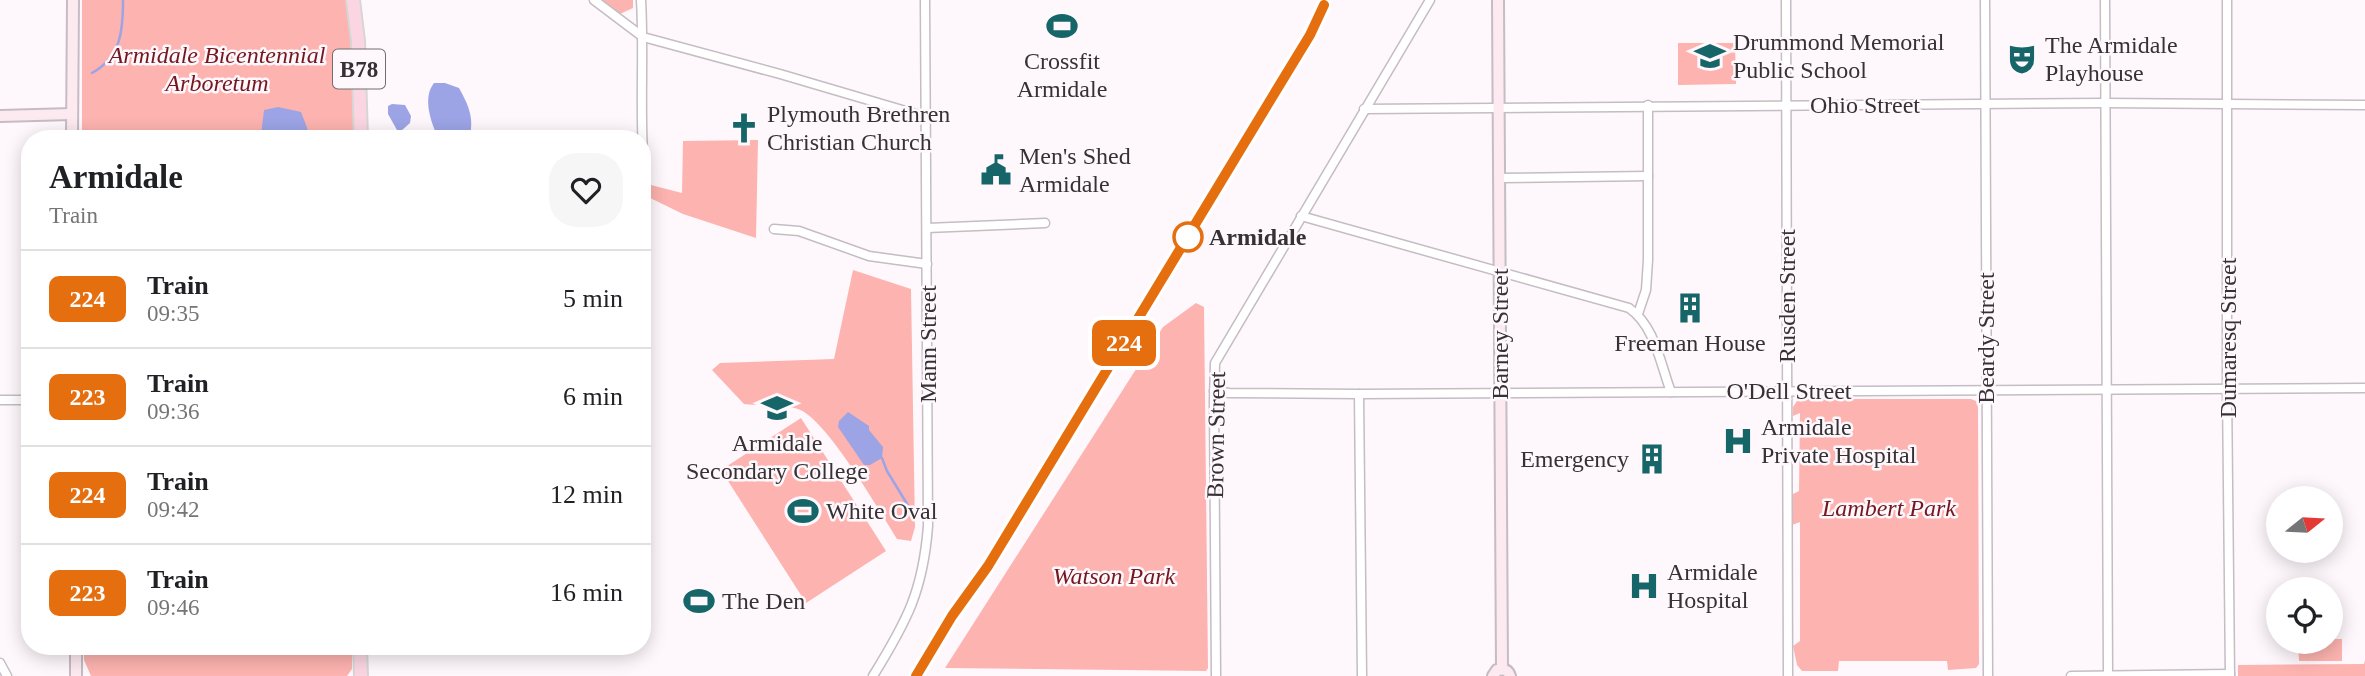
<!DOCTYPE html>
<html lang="en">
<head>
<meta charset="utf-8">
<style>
	body { margin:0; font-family:Georgia,serif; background:#f6f6f6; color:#202124; height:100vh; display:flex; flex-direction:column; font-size:26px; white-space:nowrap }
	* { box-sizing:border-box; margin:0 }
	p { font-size:23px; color:#757577 }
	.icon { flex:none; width:38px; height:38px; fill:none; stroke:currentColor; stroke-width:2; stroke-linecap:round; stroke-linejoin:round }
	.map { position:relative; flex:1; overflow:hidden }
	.drawer { position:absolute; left:21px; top:130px; width:630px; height:525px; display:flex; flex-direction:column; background:#fff; border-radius:28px; box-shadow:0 4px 18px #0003 }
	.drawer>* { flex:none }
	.badge { padding:0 14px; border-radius:10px; font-size:24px; line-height:46px }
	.needle { width:46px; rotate:72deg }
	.buttons { position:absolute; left:2266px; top:486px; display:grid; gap:14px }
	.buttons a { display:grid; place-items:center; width:77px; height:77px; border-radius:50%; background:#fff; box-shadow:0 4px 18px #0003; font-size:35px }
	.map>.badge { position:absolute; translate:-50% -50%; box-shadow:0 0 0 4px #fff }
	.round { display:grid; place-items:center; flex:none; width:74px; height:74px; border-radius:28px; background:#f6f6f6 }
	.summary { display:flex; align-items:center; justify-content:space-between; height:119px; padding:0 28px }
	h1 { font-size:33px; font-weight:600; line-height:52px }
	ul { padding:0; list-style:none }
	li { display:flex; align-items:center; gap:21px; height:98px; padding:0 28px; border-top:2px solid #e0e0e0 }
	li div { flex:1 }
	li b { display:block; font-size:26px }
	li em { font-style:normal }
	li .badge { min-width:77px; font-weight:700; text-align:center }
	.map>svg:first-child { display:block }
	.green { fill:#fdb3af }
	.water { fill:#9ca4e6 }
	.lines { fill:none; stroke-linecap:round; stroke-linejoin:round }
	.stream { stroke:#9ca4e6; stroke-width:2.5 }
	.street-casing { stroke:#c5bcc4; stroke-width:11 }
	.secondary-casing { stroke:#c5bcc4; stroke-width:14 }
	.primary-casing { stroke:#d7d6d6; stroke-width:16 }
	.street { stroke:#fff; stroke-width:8 }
	.secondary { stroke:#fdeaf1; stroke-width:10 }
	.primary { stroke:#fbd6e2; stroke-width:12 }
	.rail { stroke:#726d71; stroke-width:2.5; stroke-dasharray:14 7; stroke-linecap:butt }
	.line-casing { stroke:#fff; stroke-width:16 }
	.line { stroke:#e56e0f; stroke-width:10 }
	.stop-dot { fill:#fff; stroke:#e56e0f; stroke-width:3.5 }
	.labels { text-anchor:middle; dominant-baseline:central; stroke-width:5; stroke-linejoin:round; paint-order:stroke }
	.shield { fill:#fef8fd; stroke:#716d70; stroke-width:2 }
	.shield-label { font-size:23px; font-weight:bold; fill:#353134 }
	.poi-label { font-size:24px; fill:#353134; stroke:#fef8fd; text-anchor:start }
	.park-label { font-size:24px; font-style:italic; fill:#74171e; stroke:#fef8fd }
	.street-label { font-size:24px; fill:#353134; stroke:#fef8fd }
	.stop-label { font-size:24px; font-weight:bold; fill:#353134; stroke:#fef8fd; text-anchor:start }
</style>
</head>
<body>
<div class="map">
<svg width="2365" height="676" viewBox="0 0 2365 676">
	<rect width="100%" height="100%" fill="#fef8fd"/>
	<!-- green -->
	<g class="green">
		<path d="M82,0H348L353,48V138H82Z"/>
		<path d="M601,0H633V8L620,14Z"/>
		<path d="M1678,43H1735L1736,84L1678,85Z"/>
		<path d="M758,140L756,238L683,214L642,194V157L651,158V185L682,193L683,141Z"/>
		<path d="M853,270L911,289L915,527L911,541L897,539C880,512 826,418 798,409C782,404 761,406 744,404L712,370L720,363L834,359Z"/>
		<path d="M1196,303L1204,307L1208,668L1206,671L945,668L1163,327Z"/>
		<path d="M1808,399H1971L1976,401L1978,407L1979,664L1976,668L1948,670L1947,661H1839L1838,671H1802L1797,665L1793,646L1800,641V522L1792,525L1793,494L1799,491L1800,413L1793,416V407L1797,401Z"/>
		<path d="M801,418L886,551L806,603L721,470Z"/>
		<path d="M2331,639H2342V661H2299L2298,642H2331Z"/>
		<path d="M84,646H352V669L347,676H91L84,660Z"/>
		<path d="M2365,660V676H2238V665L2364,664Z"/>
	</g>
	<!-- water -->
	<g class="water">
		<path d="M434,83H445L459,88C468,104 475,119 469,138H438C431,122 422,98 434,83Z"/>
		<path d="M392,104L405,105L411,116L410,123L401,131L397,130L388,114V106Z"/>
		<path d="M278,107L301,112L311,138H251L261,135L264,110Z"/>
		<path d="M848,412L869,426V430L883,447L882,458L870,465H864L838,427L839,421Z"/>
	</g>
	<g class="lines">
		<!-- stream -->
		<g class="stream">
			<path d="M92,73C121,57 123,31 123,0"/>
			<path d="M882,458L887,471L912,512"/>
		</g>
		<!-- street casing -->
		<g class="street-casing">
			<g id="street">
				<path d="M594,0L643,37L780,74L926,117"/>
				<path d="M641,0C644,51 640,102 643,153"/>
				<path d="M1786,0L1788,676"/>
				<path d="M1985,0L1988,676"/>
				<path d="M2105,0L2108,676"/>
				<path d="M2227,0V389L2230,676"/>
				<path d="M1364,109L2105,103L2365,105"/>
				<path d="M1499,178L1648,176"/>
				<path d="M1301,216L1629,308C1655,326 1660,363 1671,392"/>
				<path d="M927,228L1045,223"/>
				<path d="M774,229L799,231L869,256L927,264"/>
				<path d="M1638,314L1646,290L1648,260V105"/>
				<path d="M1214,391L1229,393L1359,394L2365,388"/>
				<path d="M1359,394L1362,676"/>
				<path d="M0,400H30"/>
				<path d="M0,663L7,676"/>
				<path d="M873,676C907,621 923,591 928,526L925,0"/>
				<path d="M1216,676L1214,401L1215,363L1430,0"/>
				<path d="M2071,676L2230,674"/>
			</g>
		</g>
		<!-- secondary casing -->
		<g class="secondary-casing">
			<g id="secondary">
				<path d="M1498,0L1502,669"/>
				<path d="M0,116L72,114"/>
				<path d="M72,138L73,0"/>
				<path d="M76,676V646"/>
				<path d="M1493,676L1497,670C1503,669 1508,669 1510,676"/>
			</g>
		</g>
		<!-- primary casing -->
		<g class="primary-casing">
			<g id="primary">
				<path d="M353,0L358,41L361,138"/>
				<path d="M360,646L361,676"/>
			</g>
		</g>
		<!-- street -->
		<use href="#street" class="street"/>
		<!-- secondary -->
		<use href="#secondary" class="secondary"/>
		<!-- primary -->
		<use href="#primary" class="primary"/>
		<!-- rail -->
		<path class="rail" d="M916,676L1327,0"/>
	</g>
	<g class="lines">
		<!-- line casing -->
		<g class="line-casing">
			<path id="line" d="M916,676L952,616L988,566L1045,472L1268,104L1310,35L1324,5"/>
		</g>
		<!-- line -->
		<use href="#line" class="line"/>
	</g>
	<!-- icons -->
	<defs>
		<g id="stadium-bare" transform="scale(2.415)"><path d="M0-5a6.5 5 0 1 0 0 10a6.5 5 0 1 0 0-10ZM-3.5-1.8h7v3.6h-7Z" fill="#166568" stroke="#fef8fd" stroke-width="2.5" paint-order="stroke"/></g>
		<g id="school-bare" transform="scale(2.415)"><path d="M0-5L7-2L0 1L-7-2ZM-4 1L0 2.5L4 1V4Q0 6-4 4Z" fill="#166568" stroke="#fef8fd" stroke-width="2.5" paint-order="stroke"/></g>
		<g id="theatre-bare" transform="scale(2.415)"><path d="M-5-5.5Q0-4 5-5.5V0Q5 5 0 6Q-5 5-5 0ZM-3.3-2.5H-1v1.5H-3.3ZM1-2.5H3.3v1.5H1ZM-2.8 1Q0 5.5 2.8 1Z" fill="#166568" stroke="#fef8fd" stroke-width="2.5" paint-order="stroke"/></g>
		<g id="church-bare" transform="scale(2.415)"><path d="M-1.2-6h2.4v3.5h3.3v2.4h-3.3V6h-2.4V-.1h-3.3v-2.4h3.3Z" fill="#166568" stroke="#fef8fd" stroke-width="2.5" paint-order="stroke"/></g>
		<g id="civic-bare" transform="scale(2.415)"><path d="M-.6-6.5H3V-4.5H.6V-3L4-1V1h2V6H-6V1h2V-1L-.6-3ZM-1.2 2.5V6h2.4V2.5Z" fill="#166568" stroke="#fef8fd" stroke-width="2.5" paint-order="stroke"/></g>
		<g id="building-bare" transform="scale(2.415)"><path d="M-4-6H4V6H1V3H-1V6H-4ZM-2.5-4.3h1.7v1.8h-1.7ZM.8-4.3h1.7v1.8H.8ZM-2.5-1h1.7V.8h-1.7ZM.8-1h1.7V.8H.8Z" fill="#166568" stroke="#fef8fd" stroke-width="2.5" paint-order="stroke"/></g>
		<g id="hospital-bare" transform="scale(2.415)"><path d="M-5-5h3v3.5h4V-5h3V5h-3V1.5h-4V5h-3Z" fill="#166568" stroke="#fef8fd" stroke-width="2.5" paint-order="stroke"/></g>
	</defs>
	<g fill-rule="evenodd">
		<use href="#stadium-bare" x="1062" y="26"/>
		<use href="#school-bare" x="1710" y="56"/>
		<use href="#theatre-bare" x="2022" y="59"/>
		<use href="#church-bare" x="744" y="128"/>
		<use href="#civic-bare" x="996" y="170"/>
		<use href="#building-bare" x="1690" y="308"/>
		<use href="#school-bare" x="777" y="408"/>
		<use href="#hospital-bare" x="1738" y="441"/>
		<use href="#building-bare" x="1652" y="459"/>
		<use href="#stadium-bare" x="803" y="511"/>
		<use href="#hospital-bare" x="1644" y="586"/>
		<use href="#stadium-bare" x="699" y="601"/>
	</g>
	<!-- markers -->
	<circle class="stop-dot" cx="1188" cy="237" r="14"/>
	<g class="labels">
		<!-- shield labels -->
		<rect class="shield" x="333" y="49.5" width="52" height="39" rx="5"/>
		<g class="shield-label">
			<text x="359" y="69">B78</text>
		</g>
		<!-- poi labels -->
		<g class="poi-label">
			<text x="1733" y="42">Drummond Memorial<tspan x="1733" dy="28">Public School</tspan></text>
			<text x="2045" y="45">The Armidale<tspan x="2045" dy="28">Playhouse</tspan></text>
			<text x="1062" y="61" text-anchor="middle">Crossfit<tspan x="1062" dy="28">Armidale</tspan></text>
			<text x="767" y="114">Plymouth Brethren<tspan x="767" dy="28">Christian Church</tspan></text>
			<text x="1019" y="156">Men's Shed<tspan x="1019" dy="28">Armidale</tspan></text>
			<text x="1690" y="343" text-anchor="middle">Freeman House</text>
			<text x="1761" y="427">Armidale<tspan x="1761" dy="28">Private Hospital</tspan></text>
			<text x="777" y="443" text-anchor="middle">Armidale<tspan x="777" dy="28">Secondary College</tspan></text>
			<text x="1629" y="459" text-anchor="end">Emergency</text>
			<text x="826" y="511">White Oval</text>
			<text x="1667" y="572">Armidale<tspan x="1667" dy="28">Hospital</tspan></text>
			<text x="722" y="601">The Den</text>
		</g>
		<!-- park labels -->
		<g class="park-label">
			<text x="217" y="55">Armidale Bicentennial<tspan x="217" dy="28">Arboretum</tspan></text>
			<text x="1889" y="508">Lambert Park</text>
			<text x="1114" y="576">Watson Park</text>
		</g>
		<!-- street labels -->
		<g class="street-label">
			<text x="1865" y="105">Ohio Street</text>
			<text transform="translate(1787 296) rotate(-90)">Rusden Street</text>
			<text transform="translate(1500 334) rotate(-90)">Barney Street</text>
			<text transform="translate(1986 338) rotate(-90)">Beardy Street</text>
			<text transform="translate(2228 338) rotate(-90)">Dumaresq Street</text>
			<text transform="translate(928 344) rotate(-90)">Mann Street</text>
			<text x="1789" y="391">O'Dell Street</text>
			<text transform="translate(1216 435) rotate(-89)">Brown Street</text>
		</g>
		<!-- stop labels -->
		<g class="stop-label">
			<text x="1209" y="237">Armidale</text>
		</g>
	</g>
</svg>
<div class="buttons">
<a><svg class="needle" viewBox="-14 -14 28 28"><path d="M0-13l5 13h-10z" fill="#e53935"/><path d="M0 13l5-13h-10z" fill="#757577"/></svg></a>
<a><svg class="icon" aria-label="locate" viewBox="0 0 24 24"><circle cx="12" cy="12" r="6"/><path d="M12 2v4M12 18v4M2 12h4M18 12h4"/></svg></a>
</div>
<b class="badge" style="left:1124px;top:343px;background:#e56e0f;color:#fff">224</b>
<section class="drawer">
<div class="summary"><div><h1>Armidale</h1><p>Train</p></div><a class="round"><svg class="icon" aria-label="heart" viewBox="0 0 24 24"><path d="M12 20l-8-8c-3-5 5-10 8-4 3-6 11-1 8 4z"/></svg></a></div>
<ul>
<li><span class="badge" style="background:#e56e0f;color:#fff">224</span><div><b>Train</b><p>09:35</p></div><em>5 min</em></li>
<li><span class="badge" style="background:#e56e0f;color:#fff">223</span><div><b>Train</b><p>09:36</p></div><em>6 min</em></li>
<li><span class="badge" style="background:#e56e0f;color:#fff">224</span><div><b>Train</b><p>09:42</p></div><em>12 min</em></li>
<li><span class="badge" style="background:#e56e0f;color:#fff">223</span><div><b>Train</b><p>09:46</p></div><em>16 min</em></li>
</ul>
</section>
</div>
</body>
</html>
